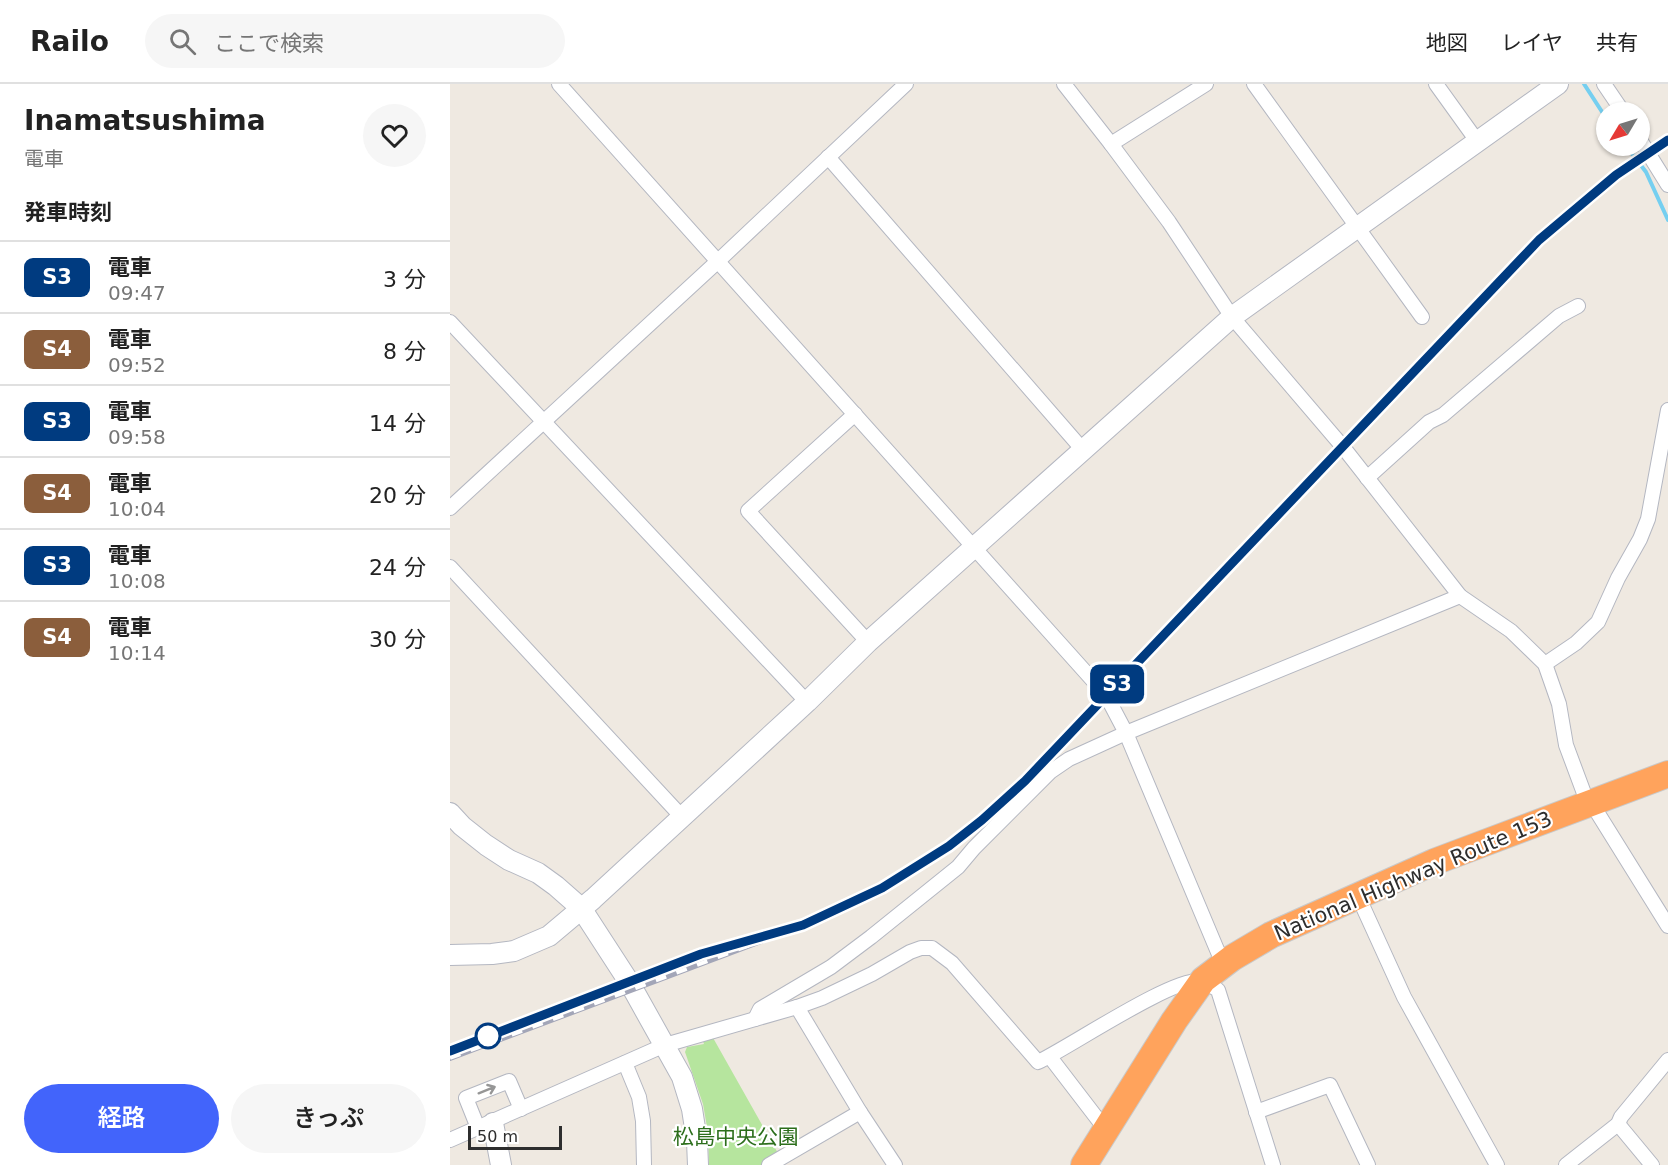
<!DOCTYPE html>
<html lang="ja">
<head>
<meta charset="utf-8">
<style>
	body { margin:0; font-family:"DejaVu Sans","Noto Sans JP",sans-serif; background:#f6f6f6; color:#222; height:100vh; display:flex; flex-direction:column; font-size:22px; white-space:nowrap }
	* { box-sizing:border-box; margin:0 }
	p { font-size:20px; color:#767676 }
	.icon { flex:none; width:33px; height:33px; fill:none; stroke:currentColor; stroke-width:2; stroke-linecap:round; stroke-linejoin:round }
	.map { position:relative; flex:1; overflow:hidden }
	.drawer { display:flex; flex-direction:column; background:#fff; width:450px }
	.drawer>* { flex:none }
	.badge { padding:0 12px; border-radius:9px; font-size:21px; line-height:39px }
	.needle { width:39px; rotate:232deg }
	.buttons { position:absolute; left:1146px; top:18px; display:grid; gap:12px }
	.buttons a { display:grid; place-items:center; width:54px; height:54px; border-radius:50%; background:#fff; box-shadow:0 2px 4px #0004; font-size:30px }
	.scale { position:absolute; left:18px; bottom:15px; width:94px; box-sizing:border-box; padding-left:6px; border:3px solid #2e2e2e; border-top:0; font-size:16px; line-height:21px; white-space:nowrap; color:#2e2e2e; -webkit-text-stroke:4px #fff; paint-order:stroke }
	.map>.badge { position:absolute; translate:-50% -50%; box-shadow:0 0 0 3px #fff }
	h2 { padding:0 24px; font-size:22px; line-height:54px }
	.round { display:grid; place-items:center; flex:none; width:63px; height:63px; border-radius:32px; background:#f6f6f6 }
	.headline { display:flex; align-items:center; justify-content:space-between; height:102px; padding:0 24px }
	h1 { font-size:28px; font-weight:600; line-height:45px }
	.cta { display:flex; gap:12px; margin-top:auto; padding:12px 24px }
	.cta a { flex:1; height:69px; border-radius:36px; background:#4264fb; color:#fff; font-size:24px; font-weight:600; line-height:69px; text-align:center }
	.cta a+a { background:#f6f6f6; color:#222 }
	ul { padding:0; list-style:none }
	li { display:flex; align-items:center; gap:18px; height:72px; padding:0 24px; border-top:2px solid #e0e0e0 }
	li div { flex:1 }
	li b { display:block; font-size:22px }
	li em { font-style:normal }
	li .badge { min-width:66px; font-weight:700; text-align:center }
	header { display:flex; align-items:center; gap:36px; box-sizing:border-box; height:84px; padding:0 30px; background:#fff; border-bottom:2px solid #e0e0e0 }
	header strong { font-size:28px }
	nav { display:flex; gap:33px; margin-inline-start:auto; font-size:21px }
	.search { width:420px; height:54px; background:#f6f6f6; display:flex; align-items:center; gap:15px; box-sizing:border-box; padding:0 21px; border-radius:33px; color:#767676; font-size:22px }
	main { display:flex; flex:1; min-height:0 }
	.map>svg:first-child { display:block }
	.green { fill:#b6e59e }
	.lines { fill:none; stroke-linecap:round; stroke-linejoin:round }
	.stream { stroke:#75cff0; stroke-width:4 }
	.street-casing { stroke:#b4b7c1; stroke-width:16 }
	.secondary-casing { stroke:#b4b7c1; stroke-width:22 }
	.highway-casing { stroke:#c9c9c9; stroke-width:28 }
	.street { stroke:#fff; stroke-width:14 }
	.secondary { stroke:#fff; stroke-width:20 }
	.highway { stroke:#ffa35c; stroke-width:26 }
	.rail-casing { stroke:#a3a6b8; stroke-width:6 }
	.rail { stroke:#fff; stroke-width:4; stroke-dasharray:11; stroke-linecap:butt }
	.oneway { stroke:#969696 }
	.line-casing { stroke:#fff; stroke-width:14 }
	.line { stroke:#003b80; stroke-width:9 }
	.stop-dot { fill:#fff; stroke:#003b80; stroke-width:3 }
	.labels { text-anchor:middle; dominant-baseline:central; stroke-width:4.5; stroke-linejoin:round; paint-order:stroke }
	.street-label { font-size:21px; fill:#2e2e2e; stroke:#fff }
	.park-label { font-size:21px; fill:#2c6e1b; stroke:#fff }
</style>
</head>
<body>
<header>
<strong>Railo</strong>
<div class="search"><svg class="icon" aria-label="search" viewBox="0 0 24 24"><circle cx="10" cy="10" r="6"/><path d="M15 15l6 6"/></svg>ここで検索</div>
<nav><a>地図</a><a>レイヤ</a><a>共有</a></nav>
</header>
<main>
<section class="drawer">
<div class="headline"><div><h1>Inamatsushima</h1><p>電車</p></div><a class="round"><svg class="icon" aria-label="heart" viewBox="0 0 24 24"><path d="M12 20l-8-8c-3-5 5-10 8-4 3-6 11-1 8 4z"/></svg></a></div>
<h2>発車時刻</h2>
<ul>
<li><span class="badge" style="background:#003b80;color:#fff">S3</span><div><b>電車</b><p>09:47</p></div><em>3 分</em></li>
<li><span class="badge" style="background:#8b5e3c;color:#fff">S4</span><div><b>電車</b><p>09:52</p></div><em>8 分</em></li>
<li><span class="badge" style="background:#003b80;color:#fff">S3</span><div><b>電車</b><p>09:58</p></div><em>14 分</em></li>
<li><span class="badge" style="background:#8b5e3c;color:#fff">S4</span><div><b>電車</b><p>10:04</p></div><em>20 分</em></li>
<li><span class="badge" style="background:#003b80;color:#fff">S3</span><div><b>電車</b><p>10:08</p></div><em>24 分</em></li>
<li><span class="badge" style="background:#8b5e3c;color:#fff">S4</span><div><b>電車</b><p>10:14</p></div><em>30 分</em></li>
</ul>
<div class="cta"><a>経路</a><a>きっぷ</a></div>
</section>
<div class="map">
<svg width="1218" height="1081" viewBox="0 0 1218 1081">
	<rect width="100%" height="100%" fill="#efe9e1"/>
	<!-- green -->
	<path class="green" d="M262,952L329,1071L312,1081H259L258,1049L253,1020L235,968L237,963L254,960L252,955Z"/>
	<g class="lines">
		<!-- stream -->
		<g class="stream">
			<path d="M1134,0L1156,34"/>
			<path d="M1176,62L1196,88L1218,136"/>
		</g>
		<!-- street casing -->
		<g class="street-casing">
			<g id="street">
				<path d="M109,0L656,611L676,649L773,880"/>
				<path d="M614,0L661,60L719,138L782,233L893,363L1010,512L1061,547L1095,580L1109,620L1116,661L1138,720L1147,728L1218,842"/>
				<path d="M804,0L972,233"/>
				<path d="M986,0L1027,57"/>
				<path d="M1154,0L1173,28"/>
				<path d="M1190,56L1218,101"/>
				<path d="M661,60L756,0"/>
				<path d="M378,73L633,366"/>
				<path d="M0,238L357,618"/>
				<path d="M405,330L298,427L418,558"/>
				<path d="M917,394L979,338L993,331L1109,232L1128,222"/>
				<path d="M0,424L267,178L456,0"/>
				<path d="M0,483L232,733"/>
				<path d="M1095,580L1126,559L1148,538L1168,494L1190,455L1198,435L1218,326"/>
				<path d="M908,812L954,913L1047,1081"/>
				<path d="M347,923L410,1028L445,1081"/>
				<path d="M305,935L310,925L381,883L421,853L508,783L524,764L600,688L619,675L676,649L1010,512"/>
				<path d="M600,973L656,1046"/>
				<path d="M175,979L189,1013L193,1037L194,1081"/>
				<path d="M806,1028L880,1001L918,1081"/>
				<path d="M1168,1040L1202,1081"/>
				<path d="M28,1044L16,1014L59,997L71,1025"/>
				<path d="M0,1056L215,961L347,923L372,914L422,890L460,868L471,864H482L502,879L588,978C618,964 726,891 752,897C757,898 763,903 768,906L823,1081"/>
				<path d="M319,1081L410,1028"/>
				<path d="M1116,1081L1168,1040L1171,1033L1218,976"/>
			</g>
		</g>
		<!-- secondary casing -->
		<g class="secondary-casing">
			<g id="secondary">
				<path d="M0,729L12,742L36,761L59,776L88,789L106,802L131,824L179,898L232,993L242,1025L247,1057L248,1081"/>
				<path d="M0,871L42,870L64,867L99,852L143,815L357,618L418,558L782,233L1108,0"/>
				<path d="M43,1039L51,1081"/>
			</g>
		</g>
		<!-- highway casing -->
		<g class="highway-casing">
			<path id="highway" d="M634,1081L724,937L753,896L782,874L821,851L984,778L1218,690"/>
		</g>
		<!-- street -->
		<use href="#street" class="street"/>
		<!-- secondary -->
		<use href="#secondary" class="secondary"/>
		<!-- highway -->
		<use href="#highway" class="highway"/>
		<!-- rail casing -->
		<g class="rail-casing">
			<path id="rail" d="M0,974L353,841L432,804L499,762L532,737L575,697L1089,156C1129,119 1172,85 1218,56"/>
		</g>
		<!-- rail -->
		<use href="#rail" class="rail"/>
	</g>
	<!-- one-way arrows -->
	<defs><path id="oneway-shaft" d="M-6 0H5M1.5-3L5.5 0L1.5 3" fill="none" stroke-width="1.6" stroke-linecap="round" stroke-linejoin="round" transform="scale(1.5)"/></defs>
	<use class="oneway" href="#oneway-shaft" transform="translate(37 1006) rotate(-22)"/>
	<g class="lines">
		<!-- line casing -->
		<g class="line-casing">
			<path id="line" d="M0,967L251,870L353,841L432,804L499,762L532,736L575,697L1089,156L1166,91L1218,56"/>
		</g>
		<!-- line -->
		<use href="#line" class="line"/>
	</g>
	<!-- markers -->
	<circle class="stop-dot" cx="38" cy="952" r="12"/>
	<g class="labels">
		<!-- street labels -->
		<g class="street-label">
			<text transform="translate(963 792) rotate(-23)">National Highway Route 153</text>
		</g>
		<!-- park labels -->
		<g class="park-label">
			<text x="286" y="1053">松島中央公園</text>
		</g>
	</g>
</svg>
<div class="buttons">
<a><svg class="needle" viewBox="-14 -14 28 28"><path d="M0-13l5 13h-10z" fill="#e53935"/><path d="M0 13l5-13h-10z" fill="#767676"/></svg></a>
</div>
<div class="scale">50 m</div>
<b class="badge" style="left:667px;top:600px;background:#003b80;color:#fff">S3</b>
</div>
</main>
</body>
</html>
